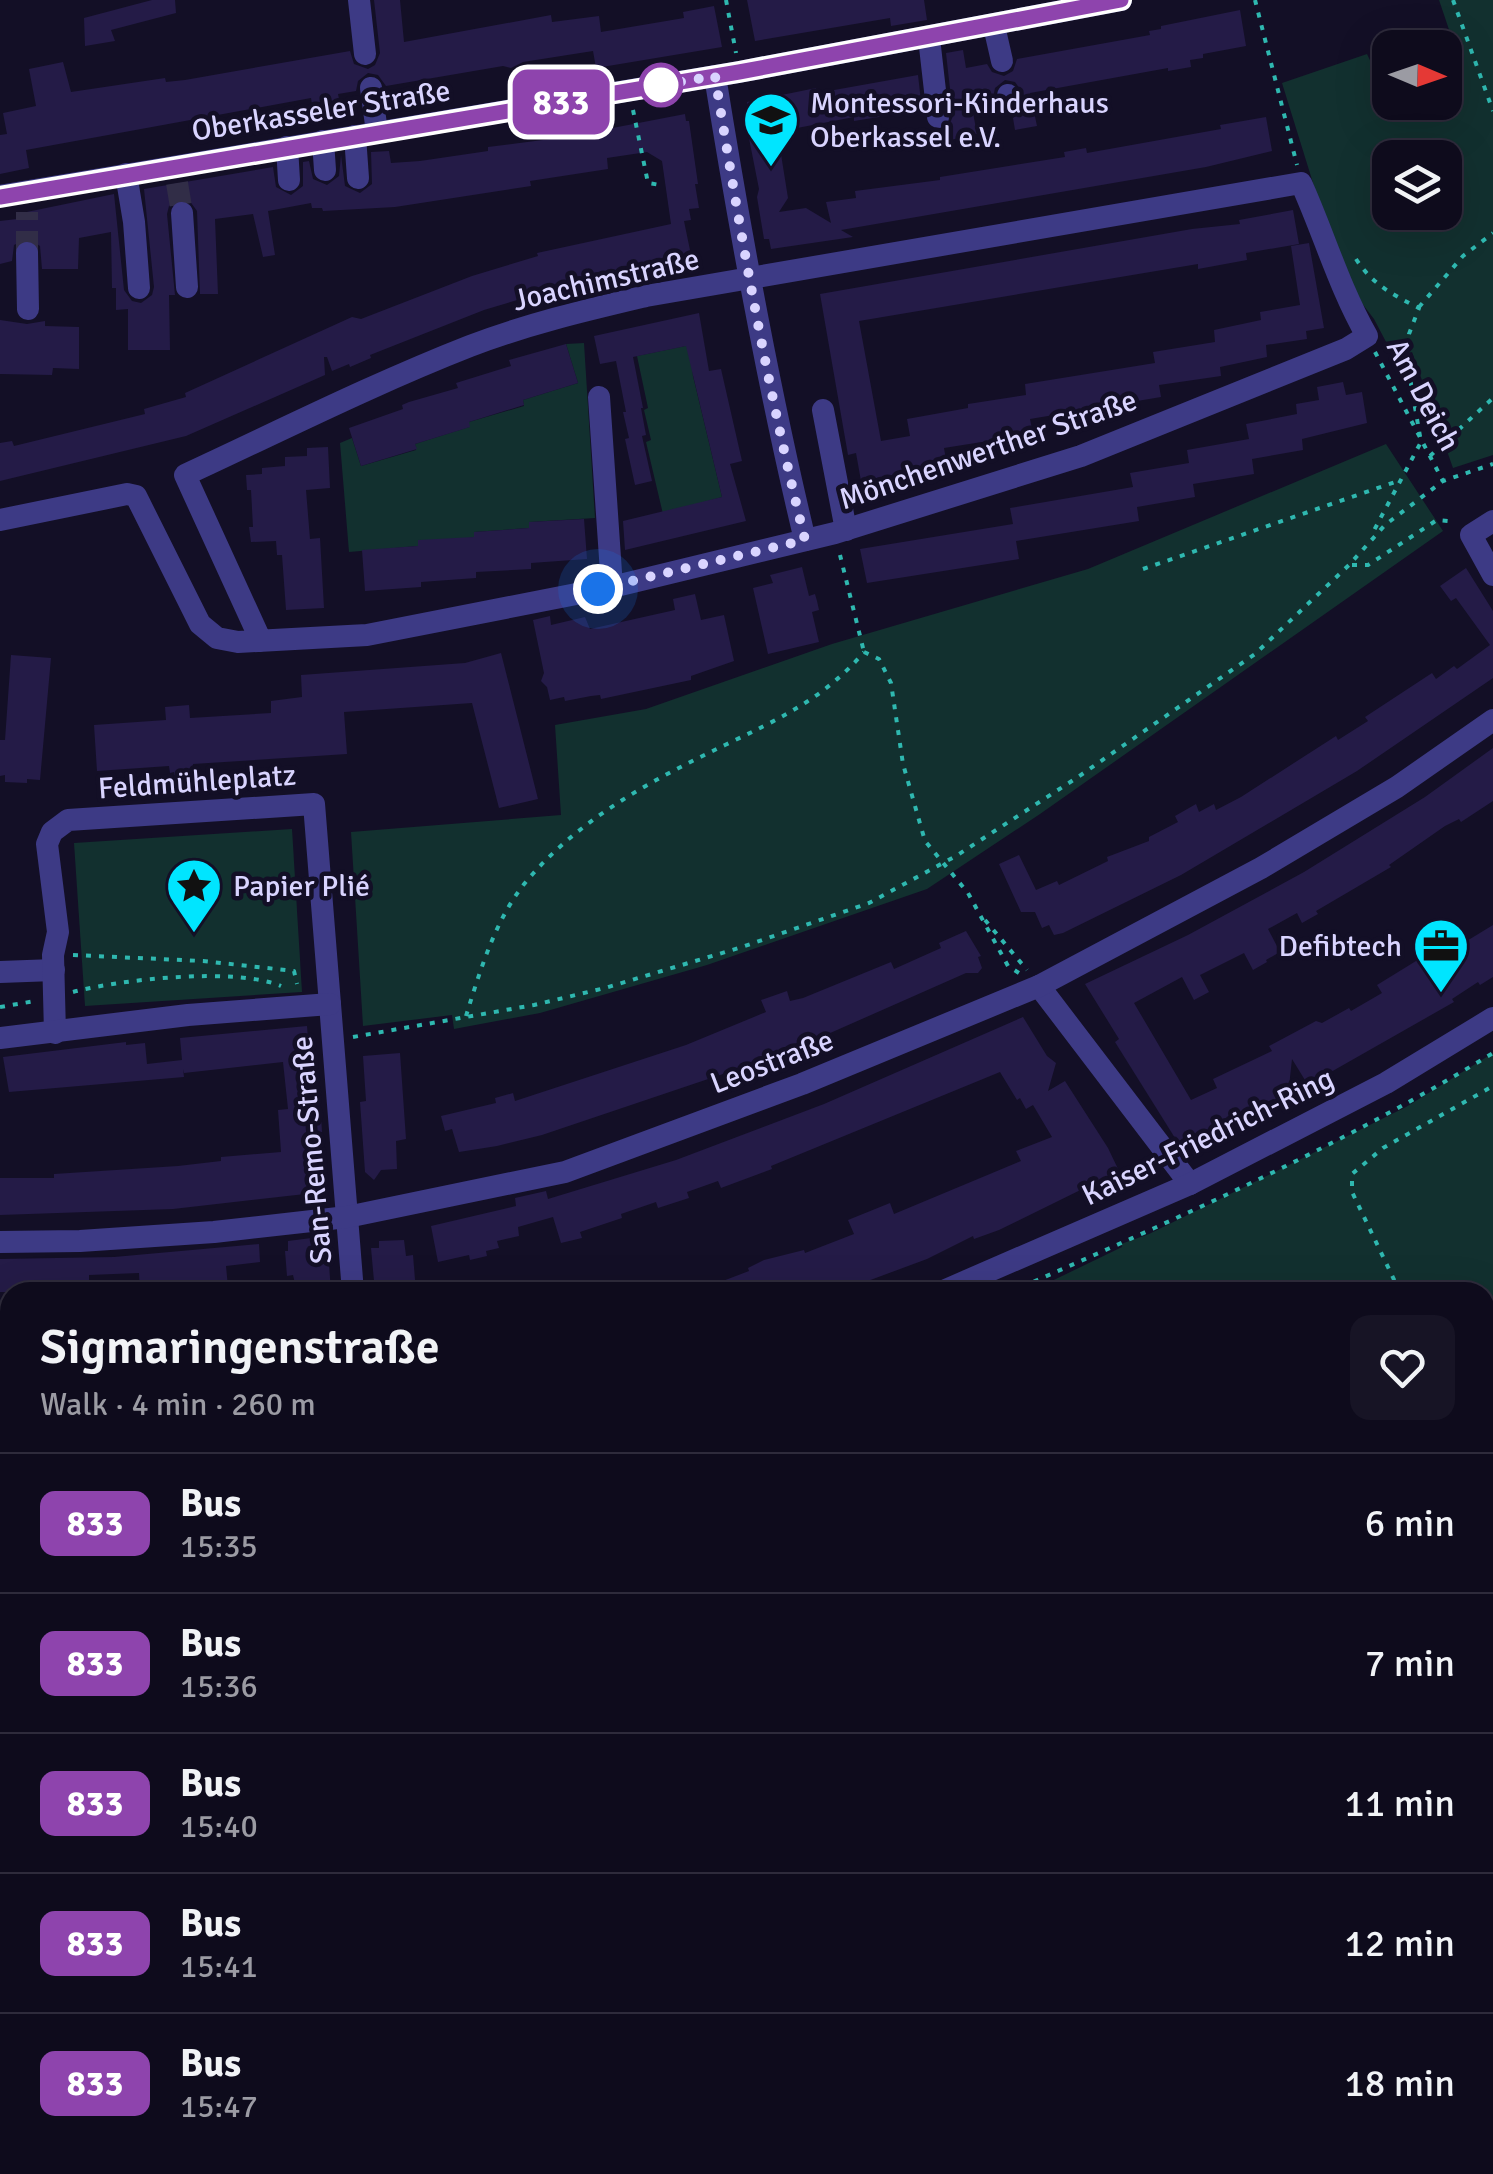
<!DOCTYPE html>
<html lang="en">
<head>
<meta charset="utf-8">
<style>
	body { margin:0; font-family:Signika,sans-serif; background:#171425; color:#f1f3f6; height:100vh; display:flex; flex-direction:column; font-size:38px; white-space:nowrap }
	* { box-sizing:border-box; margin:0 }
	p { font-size:32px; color:#9b9ba3 }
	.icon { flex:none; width:55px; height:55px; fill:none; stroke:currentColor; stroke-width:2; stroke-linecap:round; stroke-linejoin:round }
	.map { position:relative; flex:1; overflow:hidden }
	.drawer { position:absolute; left:0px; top:1282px; width:1495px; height:892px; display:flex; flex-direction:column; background:#0e0b1c; border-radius:30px 30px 0 0; box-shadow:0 10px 40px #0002,0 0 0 2px #2e2b3b }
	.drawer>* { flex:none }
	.badge { padding:0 20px; border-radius:15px; font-size:35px; line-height:65px }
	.needle { width:65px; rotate:92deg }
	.fabs { position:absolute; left:1372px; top:30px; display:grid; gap:20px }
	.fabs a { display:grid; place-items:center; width:90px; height:90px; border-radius:20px; background:#0e0b1c; box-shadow:0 10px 40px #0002,0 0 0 2px #2e2b3b; font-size:50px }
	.you { position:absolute; width:50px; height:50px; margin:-25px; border:8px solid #fff; border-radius:50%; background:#1a73e8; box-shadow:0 0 0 15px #1a73e833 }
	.map>.badge { position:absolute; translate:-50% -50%; box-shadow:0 0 0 5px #fff }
	.round { display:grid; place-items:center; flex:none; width:105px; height:105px; border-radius:20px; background:#171425 }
	.headline { display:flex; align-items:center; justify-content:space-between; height:170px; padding:0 40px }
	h1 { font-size:48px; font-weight:600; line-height:75px }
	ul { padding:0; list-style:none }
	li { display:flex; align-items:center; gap:30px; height:140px; padding:0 40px; border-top:2px solid #2e2b3b }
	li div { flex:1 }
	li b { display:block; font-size:38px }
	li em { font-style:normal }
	li .badge { min-width:110px; font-weight:700; text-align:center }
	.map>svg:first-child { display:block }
	.green { fill:#12302f; fill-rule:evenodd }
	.water { fill:#0c2248 }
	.building { fill:#241b47 }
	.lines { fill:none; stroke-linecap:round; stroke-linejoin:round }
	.minor-tunnel { stroke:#312d47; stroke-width:22; stroke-dasharray:22 11; stroke-linecap:butt }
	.path { stroke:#2fb8b0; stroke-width:4; stroke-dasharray:5 8; stroke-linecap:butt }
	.minor { stroke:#3d3a85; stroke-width:22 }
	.line-casing { stroke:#fff; stroke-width:22 }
	.line { stroke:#8e44ad; stroke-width:15 }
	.walk { stroke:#d9d4ff; stroke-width:10; stroke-dasharray:0 18 }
	.stop-dot { fill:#fff; stroke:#8e44ad; stroke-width:5 }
	.labels { text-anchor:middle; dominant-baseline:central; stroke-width:9; stroke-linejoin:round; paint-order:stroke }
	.poi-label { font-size:30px; fill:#d9d4ff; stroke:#130f26; text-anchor:start }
	.street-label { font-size:30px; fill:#d9d4ff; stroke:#130f26 }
</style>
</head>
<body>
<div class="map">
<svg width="1493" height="2174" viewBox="0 0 1493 2174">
	<rect width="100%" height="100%" fill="#130f26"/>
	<!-- green -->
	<g class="green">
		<path d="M1439,0H1493V455L1453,468L1412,352L1394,357L1374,319L1351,289L1318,199L1282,83L1367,54L1390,102H1445V81L1464,74ZM1390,158H1445V212H1390Z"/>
		<path d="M584,343L595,518L530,522L529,528L474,532V537L418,546L349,552L340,443L352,438L361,466L416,450L415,444L469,427V422L524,406L523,400L578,383L566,344Z"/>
		<path d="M690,345L693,376L722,497L663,514L646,442L651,440L644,410L648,408L637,356Z"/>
		<path d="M1386,444L1443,531L1040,814L927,889L707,965L540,1013L454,1029L452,1015L363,1026L351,832L561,815L555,725L646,709L832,644L1088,569Z"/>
		<path d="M292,829L302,992L85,1006L74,843Z"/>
		<path d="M1493,1053V1960H1485V1292H1132L1129,1287L1116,1292H1029L1122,1247L1121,1244L1149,1234L1406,1107Z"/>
		<rect x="0" y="1527" width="10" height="588"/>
	</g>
	<!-- water -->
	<path class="water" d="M1485,2139L1493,2141V2174H1236L1239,2165H1485Z"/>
	<!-- building -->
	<g class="building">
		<path d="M152,0H175L176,13L111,30L115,41L85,46L84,18Z"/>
		<path d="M374,0H400L404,42L551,15L552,22L599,16L601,32L684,18L683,12L714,6L722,47L596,68L593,51L523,62L511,68L503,66L386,86L378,75L368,73L358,81L356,91L338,94L343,119L315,124L311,98L26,150L29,168L0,174V135L7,134L3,113L36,106L29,69L63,62L71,92L165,78L166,82L185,80L350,51L354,64L368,69L375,65L380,53Z"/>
		<path d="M747,0H924L927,20L891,26L890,18L755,41Z"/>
		<path d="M1240,10L1246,46L1203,54V58L1190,60L1191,67L1168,71V68L1030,93L1037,126L1015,130L1013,118L1023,109V93L1015,82L1005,80L995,88L993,98L971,102L977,134L937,143L936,131L948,128L953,116L946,53L963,50L966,68L987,64L992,72L1004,76L1013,71L1017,59L1150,35L1149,31L1161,29V26Z"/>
		<path d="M918,75L922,110L854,121V117L792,129L780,148L788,198L779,212L806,208L831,223L826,202L856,198L855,191L940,180V177L1065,157L1064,152L1086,148L1087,153L1221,129L1220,125L1266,117L1272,151L1206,167L841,230L853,237L771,249L769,239H764L757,197L759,189L744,113L749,112L747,102L816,88L817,92H823Z"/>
		<path d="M685,114L686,121H689L698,184H695L699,208L689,209L691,220L684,221L691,255L639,271L638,265L621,269L484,310L370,355L371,358L350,367L349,364L332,371L327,357H324L325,375L186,436L0,481V443L12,441L14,446L145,414L144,409L186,397L185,393L352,317L361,319L472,276L538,256L537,253L671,224L662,161L647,152L607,158L608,169L530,181L531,186L395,207L323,211L322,208H312L311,203L268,211L275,255L263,257L253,214L215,219L218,294H200L197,211L189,200L180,198L169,206L167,214L175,295H169L170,350H128V309L116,310V288H112L111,232L79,238L78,269H42L40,246L28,238L14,245L12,261L0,264V221L17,219V214L114,194L124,290L132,301L141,303L152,295L154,287L144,189L273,167L276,187L291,195L303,186V162L309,161L313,179L327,185L339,176L341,155L345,186L360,193L372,184L371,152L389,151L391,163L420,161L488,151V147L566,137Z"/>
		<path d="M1293,210L1299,244L1246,253L1247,260L1198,269V264L859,321L881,441L910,436L907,419L968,408V404L1026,395L1025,384L1155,363L1153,352L1215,342L1214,330L1261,320L1260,312L1300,305L1291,246L1309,243L1324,328L1306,331L1307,339L1266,345L1267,357L1220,367L1221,376L1159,385L1161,397L1030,419L1033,434L944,448L946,460L930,463L931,468L861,481L856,453L848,455L820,294L1192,229L1240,224L1239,220Z"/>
		<path d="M699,313L709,371L721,369L742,461L730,464L746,521L625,550L623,521L722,497L686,346L633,357L643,408H641L646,435L642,436L652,481L635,485L625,439L629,438L623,412H626L616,361L600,364L594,336Z"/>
		<path d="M0,320L27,324L45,321V326L79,327V369L53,368L52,375L0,374Z"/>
		<path d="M566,344L578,383L523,400L524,405L469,422L470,427L415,444L417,449L361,466L349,428L403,409L402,405L409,402L458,388L456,383L511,366L509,360Z"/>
		<path d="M1343,382L1346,395L1362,392L1367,423L1302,439L1303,450L1252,459L1254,474L1193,484L1195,497L1137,507L1139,521L1016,541L1019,559L867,583L860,549L1013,524L1010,508L1133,487L1130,473L1189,463L1187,450L1249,439L1246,424L1297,414L1296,404L1319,400L1317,387Z"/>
		<path d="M328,447L330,488L306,490L310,539L320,538L324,608L286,610L282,555H277L276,541L251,542L249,527H253L251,490H247L246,475L262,474V468L285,466V457L307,456V448Z"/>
		<path d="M584,519L587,559L531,563V569L476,572V578L421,582V587L365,591L362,550L418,546V540L474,537V532L529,528V522Z"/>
		<path d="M802,567L809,596L815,594L817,601L819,610L812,612L819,642L768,654L753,588L773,583L770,575Z"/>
		<path d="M1466,568L1493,611V678L1357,771L1181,875L1063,933L1054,935L1049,925L1042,928L1035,912H1021L999,864L1019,855L1036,890L1057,881L1059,885L1108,861L1107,857L1149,841V837L1178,822L1175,816L1196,804L1199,812L1214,804L1216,810L1241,797L1336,736L1338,740L1368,721L1365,717L1432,673L1436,679L1454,666L1457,669L1490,645L1456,598L1451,601L1440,586Z"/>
		<path d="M695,594L701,620L724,615L734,661L691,676V680L601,699L600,695L591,696L565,701L564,697L550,700L547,687L541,681L544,673L533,620L550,616L551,625L585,617L590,629L675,610L673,599Z"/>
		<path d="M501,653L538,799L499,808L472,703L344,712L347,754L193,764L192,784L175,785L174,772L170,773L169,766L97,771L94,725L166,720L165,707L189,705L190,718L271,713V701L302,697L301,675L465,663Z"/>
		<path d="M11,655L51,658L40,780L27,779V783L5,782V775L0,776V740H5Z"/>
		<path d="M1493,748V801L1461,822L1459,819L1445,826L1389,865L1391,867L1316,911L1318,914L1302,923L1297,913L1268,929L1280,952L1266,960L1267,962L1253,970L1244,953L1200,975L1209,992L1194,1000L1182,977L1134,1003L1191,1100L1217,1088L1213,1079L1272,1051L1269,1046L1316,1021L1322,1023L1349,1008L1351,1011L1382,993L1377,985L1429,953L1434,961L1493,925V977L1480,985L1478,982L1452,999L1454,1002L1308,1085L1292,1059L1288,1096L1279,1100L1273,1099L1214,1128L1217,1134L1198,1143L1195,1134L1180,1146L1115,1042L1119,1039L1085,984L1188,935L1304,872L1425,797Z"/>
		<path d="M966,931L981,956L978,957L982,968L978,973H966L794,1049L795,1052L740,1072L728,1076L726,1073L542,1135L497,1146L459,1152L452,1129L445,1131L441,1116L496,1103L495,1098L513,1093L515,1101L686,1045L766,1012L761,1000L787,991L790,1001L803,998L891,962L894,969L941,948L939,943Z"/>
		<path d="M1023,1017L1047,1056L1056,1063L1048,1091L1065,1081L1108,1148L1119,1171L999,1230L974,1239L973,1236L927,1259L838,1292H694L749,1271L748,1268L764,1260L804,1250L805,1253L854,1234L848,1220L890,1203L894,1214L1021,1161L1016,1151L1052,1137L1033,1105L1026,1109L1020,1098L1017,1100L1000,1072L771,1166L772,1169L721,1188L718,1181L687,1192L689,1198L658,1208L656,1202L621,1214L622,1218L580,1232L582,1238L561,1243L553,1217L518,1227L519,1236L497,1241L499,1248L486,1251L487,1256L470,1260L469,1255L438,1262L431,1226L516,1206L515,1198L546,1191L548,1199L676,1160L824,1104Z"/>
		<path d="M307,1026L314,1116H321L322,1132H318L323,1192L173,1209L0,1215V1178H54V1174L178,1166L221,1161V1157L281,1152L278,1110L288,1109L283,1062L184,1073L183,1069L184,1077L9,1092L3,1057L126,1042V1045L145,1043L147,1064L182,1060L180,1038Z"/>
		<path d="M400,1053L406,1139L396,1141L397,1169L381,1170L374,1180L365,1172L360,1102L366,1101L363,1056Z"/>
		<path d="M327,1236L331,1292H297L293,1275L287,1276L285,1251H288V1241Z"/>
		<path d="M404,1240L406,1256L413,1255L416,1292H375L371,1248H379V1241Z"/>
		<path d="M259,1244L260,1262L226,1266L228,1287L140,1292L139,1273L89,1275V1292H0V1259L114,1257Z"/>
	</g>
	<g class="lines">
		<!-- minor-tunnel -->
		<g class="minor-tunnel">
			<path d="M177,183L182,213"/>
			<path d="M27,253V212"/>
		</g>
		<!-- path -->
		<g class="path">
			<path d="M726,0L736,53"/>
			<path d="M1255,0L1297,165"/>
			<path d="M1453,0L1493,111"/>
			<path d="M633,110L648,183L660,185"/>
			<path d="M1356,259C1372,284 1393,295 1419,308L1409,334L1406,355L1421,442L1371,536"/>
			<path d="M1419,307L1463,256L1493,233"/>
			<path d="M1375,352L1443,481"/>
			<path d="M1430,456L1493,398"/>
			<path d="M840,555L864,652"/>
			<path d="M1352,565H1368L1437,520L1448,521L1451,527"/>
			<path d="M1143,569L1398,481"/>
			<path d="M864,652L879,659L891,683L903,764L925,841L968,893L1008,966L1019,973"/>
			<path d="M985,920L1027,970"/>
			<path d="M73,955L203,961L294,971L297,984"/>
			<path d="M73,992C122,979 236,967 281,986"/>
			<path d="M0,1007L35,1001"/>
			<path d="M466,1016C480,971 495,920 525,883C578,819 652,780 725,745C779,719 825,698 864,652"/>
			<path d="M353,1037L534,1005L605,988L742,947L869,903L956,856L1078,777L1255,654L1349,565L1385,525L1443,481L1493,464"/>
			<path d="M1010,1292C1175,1220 1339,1147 1493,1053"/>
			<path d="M1400,1292L1352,1192V1174L1383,1148L1493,1086"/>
			<path d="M1485,1483L1493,1502"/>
			<path d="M0,1521H10"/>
			<path d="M1485,1565L1493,1563"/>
			<path d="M0,1854L10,1865"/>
			<path d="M1485,1878L1493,1876"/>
			<path d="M1485,1950L1493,1949"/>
			<path d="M0,2070L10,2071"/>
		</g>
		<!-- minor -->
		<g class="minor">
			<path d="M359,0L365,54"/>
			<path d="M994,26L1002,61"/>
			<path d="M929,38L938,117"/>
			<path d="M715,76C740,232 768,386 805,540"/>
			<path d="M371,88L377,132"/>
			<path d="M1008,95L1009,104"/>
			<path d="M355,136L358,178"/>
			<path d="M323,141L325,170"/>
			<path d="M287,147L289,180"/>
			<path d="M126,174L134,222L139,288"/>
			<path d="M0,196L739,72L1121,0"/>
			<path d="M182,213L187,287"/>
			<path d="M27,253L28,309"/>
			<path d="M599,397L612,587"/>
			<path d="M823,410L846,530"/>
			<path d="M0,520L127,494L136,496L200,624L217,638L238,642L367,635L612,587L835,533L1081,456L1346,349L1367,336C1339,287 1324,234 1301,183L646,296C587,310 527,324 470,346C373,384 280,431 185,475L261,641"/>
			<path d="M1493,521L1471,535L1493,575"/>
			<path d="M0,972L54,970"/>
			<path d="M1039,986L1190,1184"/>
			<path d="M55,1033L53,955L58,932L47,844L52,832L68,820L314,804L353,1292"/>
			<path d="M0,1038L188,1015L330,1004"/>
			<path d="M0,1242L80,1241L214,1232L347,1217L565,1172L802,1084L1039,986L1261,868L1397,787L1493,720"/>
			<path d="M941,1292L1190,1184L1386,1083L1493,1018"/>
			<path d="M0,1491L10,1492"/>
			<path d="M0,1612L10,1599"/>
			<path d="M0,1631L10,1625"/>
			<path d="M0,1820L10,1818"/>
		</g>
	</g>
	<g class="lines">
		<!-- line casing -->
		<g class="line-casing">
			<path id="line" d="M0,197L739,72L1121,0"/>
		</g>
		<!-- line -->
		<use href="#line" class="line"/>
		<!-- walk -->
		<path class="walk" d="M598,589L805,540C767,386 740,232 715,76L661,85"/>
	</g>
	<!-- icons -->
	<defs>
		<g id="school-pin" transform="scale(2.875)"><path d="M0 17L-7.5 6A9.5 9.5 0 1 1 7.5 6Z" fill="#00e5ff" stroke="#130f26"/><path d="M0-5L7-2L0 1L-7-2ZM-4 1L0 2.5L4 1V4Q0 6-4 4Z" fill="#111"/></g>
		<g id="sight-pin" transform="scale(2.875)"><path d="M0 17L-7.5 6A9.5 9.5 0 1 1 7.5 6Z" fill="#00e5ff" stroke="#130f26"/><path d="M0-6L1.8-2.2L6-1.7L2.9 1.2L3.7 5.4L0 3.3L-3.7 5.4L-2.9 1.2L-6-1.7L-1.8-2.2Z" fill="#111"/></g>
		<g id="office-pin" transform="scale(2.875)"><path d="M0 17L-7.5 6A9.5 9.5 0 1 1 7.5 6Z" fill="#00e5ff" stroke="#130f26"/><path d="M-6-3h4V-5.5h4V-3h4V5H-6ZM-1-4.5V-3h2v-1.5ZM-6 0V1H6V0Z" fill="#111"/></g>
	</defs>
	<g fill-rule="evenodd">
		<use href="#school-pin" x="771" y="120"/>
		<use href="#sight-pin" x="194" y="886"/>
		<use href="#office-pin" x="1441" y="946"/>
	</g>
	<!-- markers -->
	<circle class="stop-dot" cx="661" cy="85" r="20"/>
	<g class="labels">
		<!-- poi labels -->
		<g class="poi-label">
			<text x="810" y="103">Montessori-Kinderhaus<tspan x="810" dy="34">Oberkassel e.V.</tspan></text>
			<text x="233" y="886">Papier Plié</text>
			<text x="1402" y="946" text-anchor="end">Defibtech</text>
		</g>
		<!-- street labels -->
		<g class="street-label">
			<text transform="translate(321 111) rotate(-9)">Oberkasseler Straße</text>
			<text transform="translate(606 280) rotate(-13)">Joachimstraße</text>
			<text transform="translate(1423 395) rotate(62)">Am Deich</text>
			<text transform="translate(988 450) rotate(-19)">Mönchenwerther Straße</text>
			<text transform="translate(197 782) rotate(-4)">Feldmühleplatz</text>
			<text transform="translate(772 1062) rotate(-21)">Leostraße</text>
			<text transform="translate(1208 1137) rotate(-26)">Kaiser-Friedrich-Ring</text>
			<text transform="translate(312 1150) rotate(-95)">San-Remo-Straße</text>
		</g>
	</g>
</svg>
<div class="fabs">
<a><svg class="needle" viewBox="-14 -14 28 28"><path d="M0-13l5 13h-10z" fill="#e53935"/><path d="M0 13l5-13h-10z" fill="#9b9ba3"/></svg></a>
<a><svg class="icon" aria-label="layers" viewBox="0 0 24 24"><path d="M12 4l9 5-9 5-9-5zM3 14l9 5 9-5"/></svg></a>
</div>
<div class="you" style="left:598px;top:589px"></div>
<b class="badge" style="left:561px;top:102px;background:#8e44ad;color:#fff">833</b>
<section class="drawer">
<div class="headline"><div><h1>Sigmaringenstraße</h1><p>Walk · 4 min · 260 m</p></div><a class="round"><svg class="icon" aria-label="heart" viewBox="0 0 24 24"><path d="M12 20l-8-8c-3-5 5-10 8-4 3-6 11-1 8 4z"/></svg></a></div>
<ul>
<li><span class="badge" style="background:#8e44ad;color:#fff">833</span><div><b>Bus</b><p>15:35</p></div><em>6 min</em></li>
<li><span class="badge" style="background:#8e44ad;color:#fff">833</span><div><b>Bus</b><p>15:36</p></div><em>7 min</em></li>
<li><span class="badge" style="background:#8e44ad;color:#fff">833</span><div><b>Bus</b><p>15:40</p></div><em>11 min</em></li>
<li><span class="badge" style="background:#8e44ad;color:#fff">833</span><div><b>Bus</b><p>15:41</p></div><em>12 min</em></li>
<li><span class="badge" style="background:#8e44ad;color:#fff">833</span><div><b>Bus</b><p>15:47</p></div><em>18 min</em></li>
</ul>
</section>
</div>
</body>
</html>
